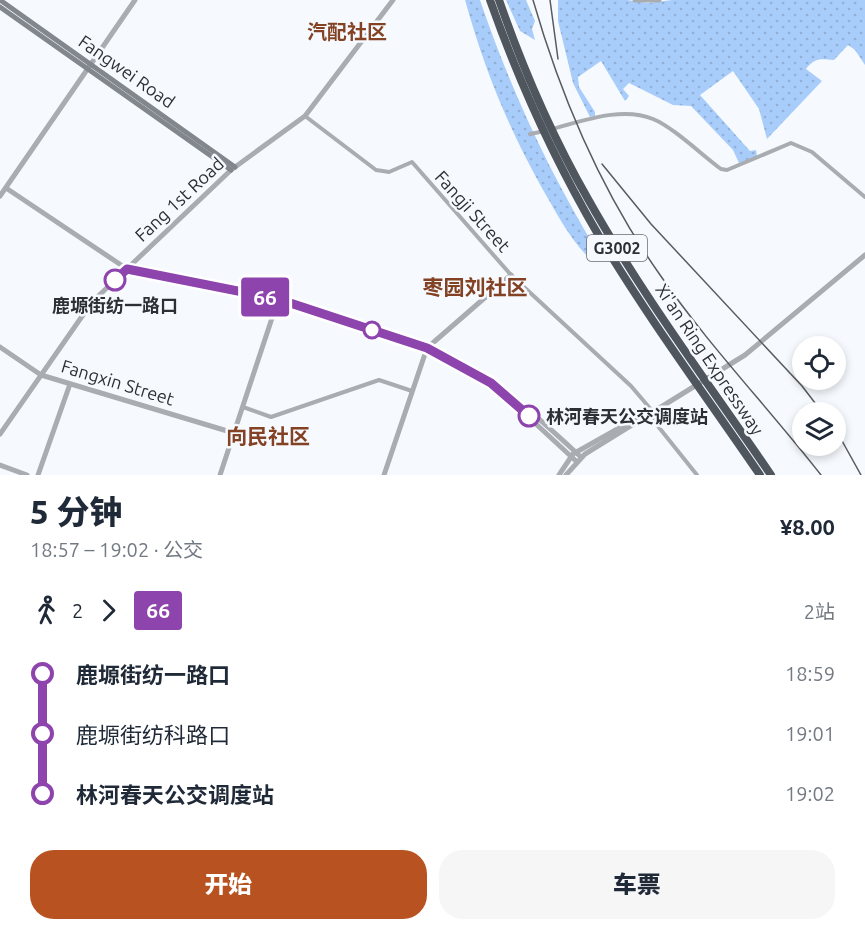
<!DOCTYPE html>
<html lang="zh">
<head>
<meta charset="utf-8">
<style>
	body { margin:0; font-family:Ubuntu,"Noto Sans SC",sans-serif; background:#f6f6f7; color:#1f2937; height:100vh; display:flex; flex-direction:column; font-size:22px; white-space:nowrap }
	* { box-sizing:border-box; margin:0 }
	p { font-size:20px; color:#747a83 }
	.icon { flex:none; width:33px; height:33px; fill:none; stroke:currentColor; stroke-width:2; stroke-linecap:round; stroke-linejoin:round }
	.map { position:relative; height:475px; overflow:hidden }
	.side { display:flex; flex-direction:column; background:#fff; flex:1 }
	.side>* { flex:none }
	.badge { padding:0 12px; border-radius:4px; font-size:21px; line-height:39px }
	.tools { position:absolute; left:792px; top:336px; display:grid; gap:12px }
	.tools a { display:grid; place-items:center; width:54px; height:54px; border-radius:50%; background:#fff; box-shadow:0 3px 9px #0003; font-size:30px }
	.map>.badge { position:absolute; translate:-50% -50%; box-shadow:0 0 0 3px #fff }
	.legs { display:flex; align-items:center; gap:9px; height:66px; padding:0 30px; font-size:20px }
	.legs p { margin-inline-start:auto }
	.head { display:flex; align-items:center; justify-content:space-between; height:102px; padding:0 30px }
	h1 { font-size:33px; font-weight:800; line-height:45px }
	.action { display:flex; gap:12px; margin-top:auto; padding:12px 30px }
	.action a { flex:1; height:69px; border-radius:24px; background:#b85321; color:#fff; font-size:24px; font-weight:800; line-height:69px; text-align:center }
	.action a+a { background:#f6f6f7; color:#1f2937 }
	ul { padding:0 30px; list-style:none }
	li { display:flex; align-items:center; gap:21px; height:60px; font-size:22px }
	li i { display:grid; place-items:center; width:9px; height:100%; margin:0 8px; background:currentColor }
	li i::after { content:''; width:15px; height:15px; margin:-8px; border:4px solid; border-radius:50%; background:#fff }
	li p { margin-inline-start:auto }
	li:first-child i { background:linear-gradient(#0000 50%,currentColor 0) }
	li:last-child i { background:linear-gradient(currentColor 50%,#0000 0) }
	.map>svg:first-child { display:block }
	.grass { fill:url(#grass-dots) }
	.lines { fill:none; stroke-linecap:round; stroke-linejoin:round }
	.minor { stroke:#a9acb0; stroke-width:4 }
	.tertiary { stroke:#a9acb0; stroke-width:5 }
	.secondary { stroke:#82878d; stroke-width:5 }
	.motorway { stroke:#50565e; stroke-width:8 }
	.rail { stroke:#585b5f; stroke-width:1.5 }
	.line-1-casing { stroke:#fff; stroke-width:14 }
	.line-1 { stroke:#8e44ad; stroke-width:9 }
	.stop-1-dot { fill:#fff; stroke:#8e44ad; stroke-width:3 }
	.labels { text-anchor:middle; dominant-baseline:central; stroke-width:5; stroke-linejoin:round; paint-order:stroke }
	.shield { fill:#f6fafe; stroke:#696d71; stroke-width:1.5 }
	.shield-label { font-size:16px; font-weight:bold; fill:#2d3034 }
	.street-label { font-size:18px; fill:#2d3034; stroke:#f6fafe }
	.stop-label { font-size:18px; font-weight:bold; fill:#2d3034; stroke:#f6fafe }
	.neighbourhood-label { font-size:20px; font-weight:bold; fill:#844224; stroke:#f6fafe }
	.quarter-label { font-size:21px; font-weight:bold; fill:#844224; stroke:#f6fafe }
</style>
</head>
<body>
<div class="map">
<svg width="865" height="475" viewBox="0 0 865 475">
	<defs>
		<pattern id="grass-dots" width="8" height="8" patternUnits="userSpaceOnUse" patternTransform="scale(1.5)"><rect width="8" height="8" fill="#a9cdfa"/><path d="M2 2h.1M6 6h.1" fill="none" stroke="#92b0d7" stroke-width="1.8" stroke-linecap="round"/></pattern>
	</defs>
	<rect width="100%" height="100%" fill="#f6fafe"/>
	<!-- grass -->
	<g class="grass">
		<path d="M465,0H480C510,88 548,170 596,249L588,257C567,235 558,215 543,190C507,125 485,71 465,0Z"/>
		<path d="M506,0H526L535,21L532,29L535,40L520,31Z"/>
		<path d="M558,0H627L648,3L672,0H865V65L855,50L848,45L834,60C821,59 815,57 806,69L822,81L767,139L759,109L733,71L700,95L750,151L756,150L757,156L739,163L733,150L691,106L673,105L629,83L623,89L629,96L625,101L601,61L578,77L579,87L595,112V116L590,117L573,83L558,21Z"/>
	</g>
	<g class="lines">
		<!-- minor -->
		<g class="minor">
			<path d="M305,116L376,170L389,172L412,162L511,275L631,386L654,413L653,420L697,475"/>
			<path d="M552,129C583,121 622,106 653,119C673,127 703,156 721,169L727,170L791,143L812,152L865,197"/>
			<path d="M530,134L545,131"/>
			<path d="M243,407L271,417L379,380L412,391"/>
		</g>
		<!-- tertiary -->
		<g class="tertiary">
			<path d="M635,0H659"/>
			<path d="M6,188L127,269L278,299L427,348L497,388L576,461"/>
			<path d="M0,196L135,0"/>
			<path d="M131,269L279,296L373,326"/>
			<path d="M401,336C476,359 525,406 581,457"/>
			<path d="M0,347L41,375L234,433"/>
			<path d="M0,434L92,302L231,170L305,116L393,0"/>
			<path d="M0,465L27,475"/>
			<path d="M38,475L70,384"/>
			<path d="M220,475L279,297"/>
			<path d="M384,475L427,348L511,275"/>
			<path d="M559,475L573,454L644,414L652,413"/>
			<path d="M566,475L585,454L745,355L865,255"/>
		</g>
		<!-- secondary -->
		<g class="secondary">
			<path d="M0,0L235,167"/>
			<path d="M0,7L231,170"/>
		</g>
		<!-- motorway -->
		<g class="motorway">
			<path d="M490,0C519,82 555,161 599,236C648,318 706,396 760,475"/>
			<path d="M499,0C523,69 552,136 588,199C642,295 709,384 771,475"/>
		</g>
		<!-- rail -->
		<g class="rail">
			<path d="M533,0C561,97 600,189 658,272C707,344 768,407 821,475"/>
			<path d="M550,0L558,59"/>
			<path d="M602,164L651,224L802,386L822,412"/>
			<path d="M836,430L861,475"/>
		</g>
	</g>
	<g class="lines">
		<!-- line-1 casing -->
		<g class="line-1-casing">
			<path id="line-1" d="M115,280L127,269L278,299L427,348L491,383L529,416"/>
		</g>
		<!-- line-1 -->
		<use href="#line-1" class="line-1"/>
	</g>
	<!-- markers -->
	<g class="stop-1-dot">
		<circle cx="115" cy="280" r="10"/>
		<circle cx="372" cy="330" r="8"/>
		<circle cx="529" cy="416" r="10"/>
	</g>
	<g class="labels">
		<!-- shield labels -->
		<rect class="shield" x="587" y="235" width="60" height="26" rx="4.5"/>
		<g class="shield-label">
			<text x="617" y="248">G3002</text>
		</g>
		<!-- street labels -->
		<g class="street-label">
			<text transform="translate(127 71) rotate(35)">Fangwei Road</text>
			<text transform="translate(179 199) rotate(-43)">Fang 1st Road</text>
			<text transform="translate(473 211) rotate(48)">Fangji Street</text>
			<text transform="translate(710 359) rotate(56)">Xi'an Ring Expressway</text>
			<text transform="translate(118 382) rotate(17)">Fangxin Street</text>
		</g>
		<!-- stop labels -->
		<g class="stop-label">
			<text x="115" y="305">鹿塬街纺一路口</text>
			<text x="546" y="416" text-anchor="start">林河春天公交调度站</text>
		</g>
		<!-- neighbourhood labels -->
		<g class="neighbourhood-label">
			<text x="347" y="31">汽配社区</text>
		</g>
		<!-- quarter labels -->
		<g class="quarter-label">
			<text x="475" y="287">枣园刘社区</text>
			<text x="268" y="436">向民社区</text>
		</g>
	</g>
</svg>
<div class="tools">
<a><svg class="icon" aria-label="locate" viewBox="0 0 24 24"><circle cx="12" cy="12" r="6"/><path d="M12 2v4M12 18v4M2 12h4M18 12h4"/></svg></a>
<a><svg class="icon" aria-label="layers" viewBox="0 0 24 24"><path d="M12 4l9 5-9 5-9-5zM3 14l9 5 9-5"/></svg></a>
</div>
<b class="badge" style="left:265px;top:297px;background:#8e44ad;color:#fff">66</b>
</div>
<section class="side">
<div class="head"><div><h1>5 分钟</h1><p>18:57 – 19:02 · 公交</p></div><b>¥8.00</b></div>
<div class="legs"><svg class="icon" aria-label="walk" viewBox="0 0 24 24"><circle cx="13" cy="4" r="2"/><path d="M13 8l-2 6 4 7M11 14l-3 7M7 12l3-4h3l4 4"/></svg>2<svg class="icon" aria-label="forward" viewBox="0 0 24 24"><path d="M9 5l7 7-7 7"/></svg><b class="badge" style="background:#8e44ad;color:#fff">66</b><p>2站</p></div>
<ul>
<li><i style="color:#8e44ad"></i><b>鹿塬街纺一路口</b><p>18:59</p></li>
<li><i style="color:#8e44ad"></i><span>鹿塬街纺科路口</span><p>19:01</p></li>
<li><i style="color:#8e44ad"></i><b>林河春天公交调度站</b><p>19:02</p></li>
</ul>
<div class="action"><a>开始</a><a>车票</a></div>
</section>
</body>
</html>
